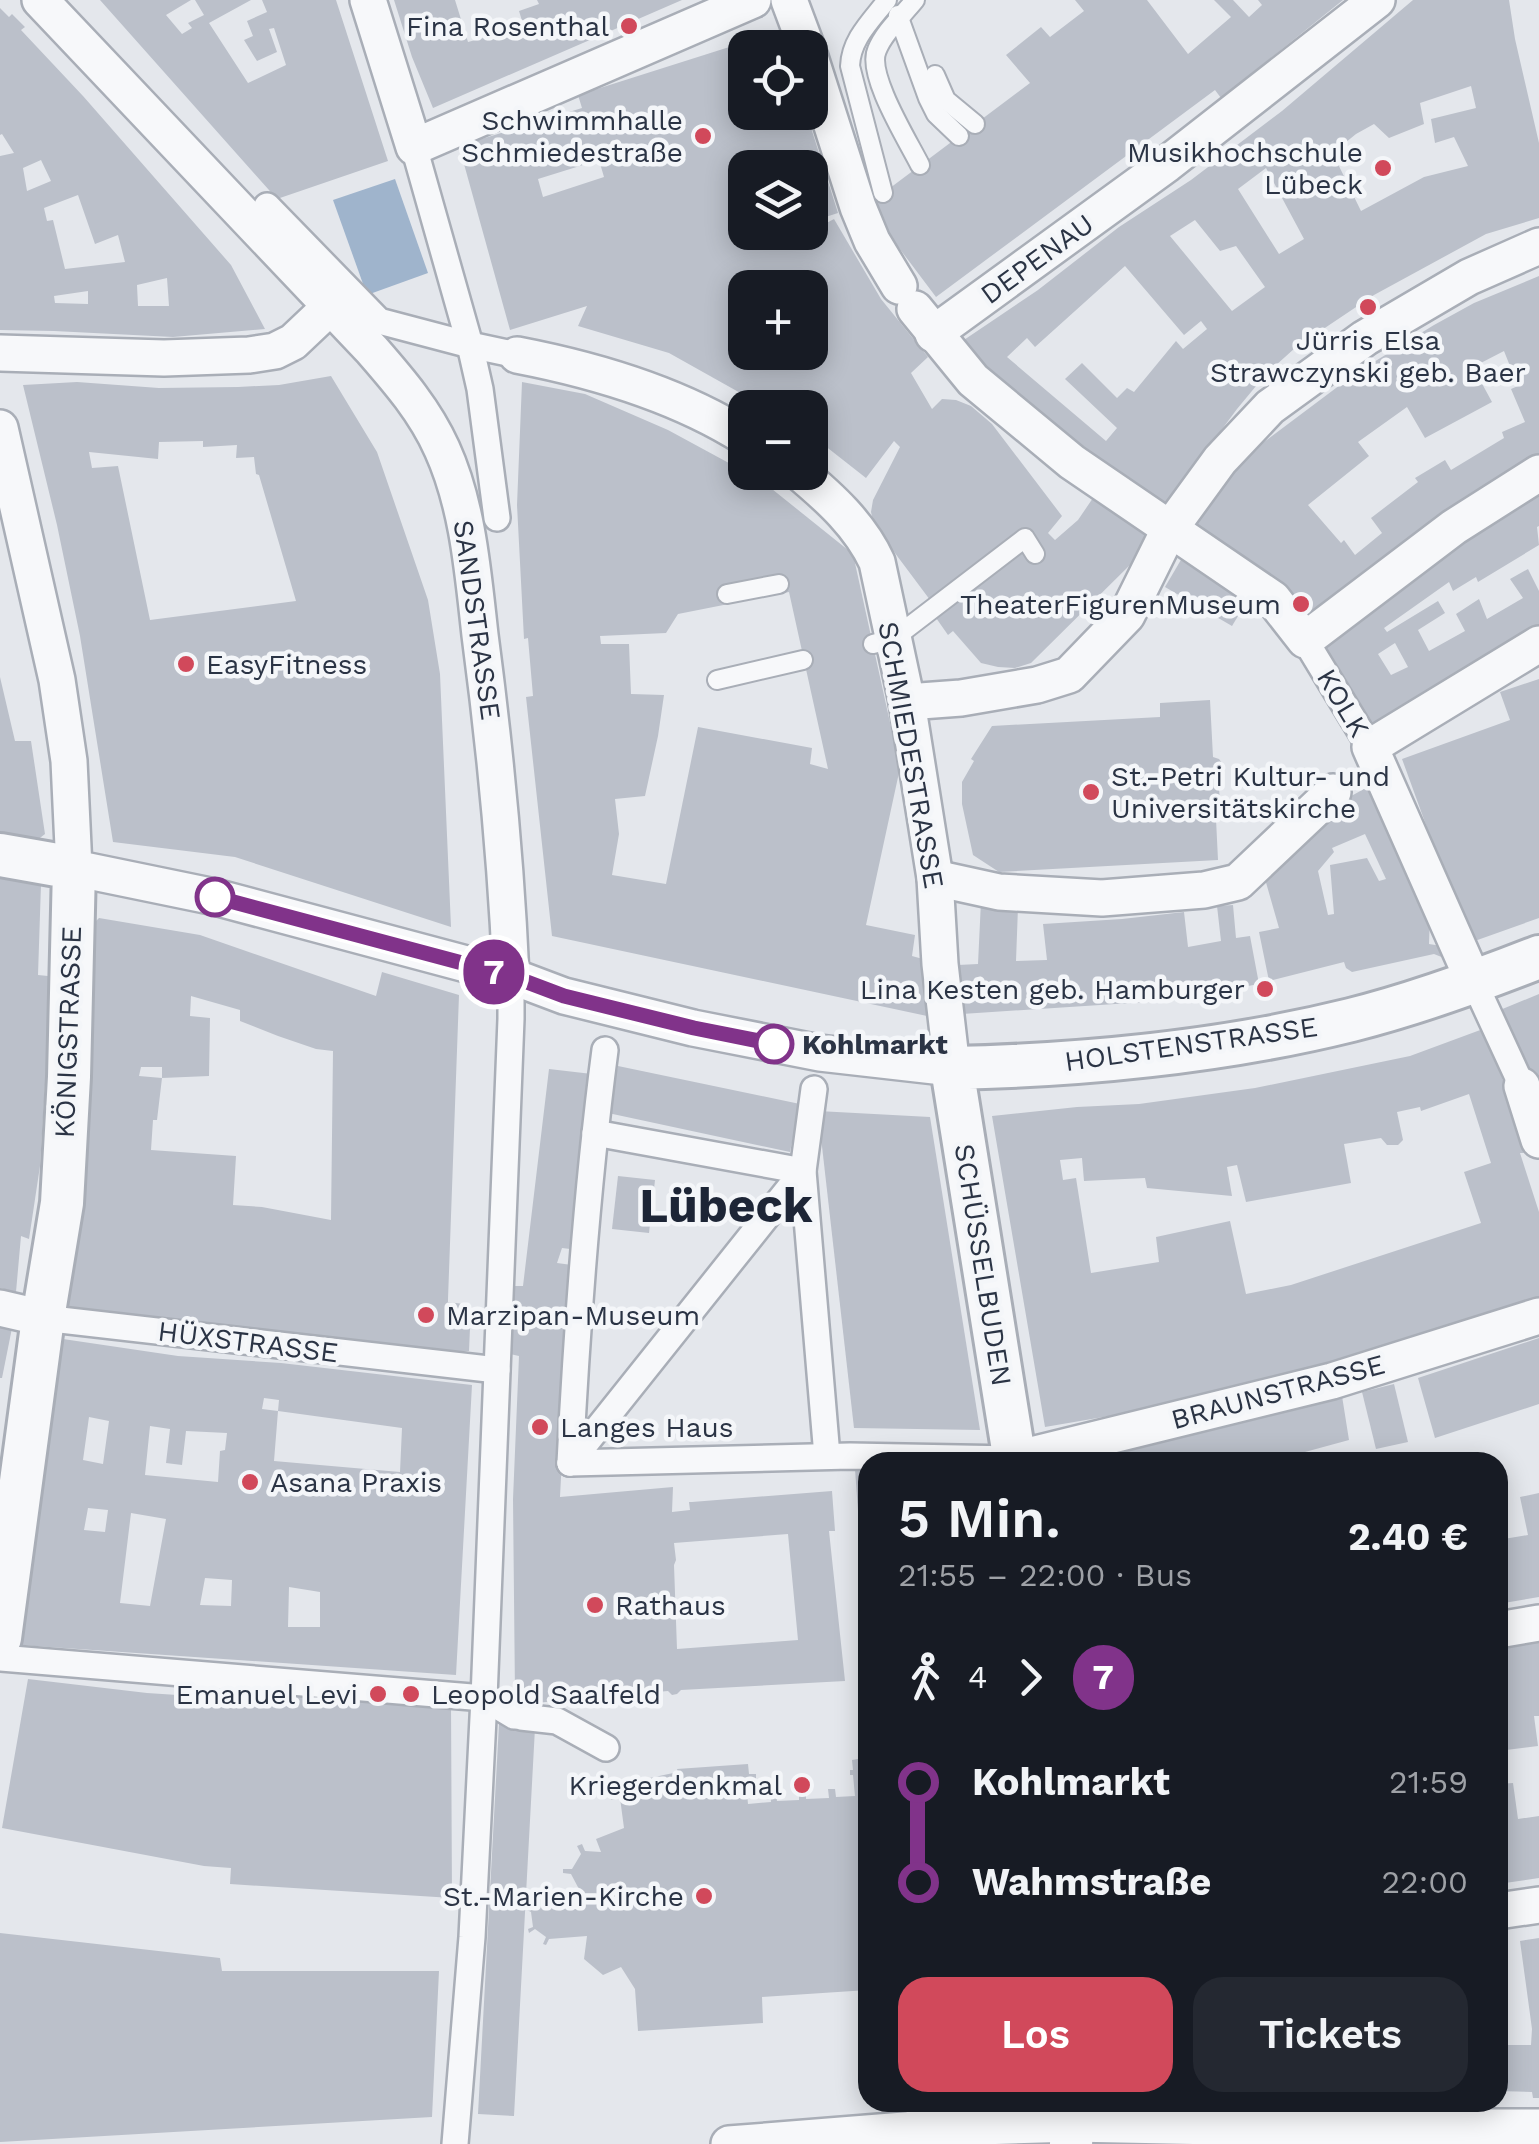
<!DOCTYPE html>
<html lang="de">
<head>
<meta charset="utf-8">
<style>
	body { margin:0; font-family:"Work Sans",sans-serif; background:#242831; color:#f1f3f6; height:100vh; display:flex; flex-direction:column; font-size:38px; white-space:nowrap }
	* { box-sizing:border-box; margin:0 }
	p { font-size:32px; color:#9ea1a6 }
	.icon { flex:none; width:55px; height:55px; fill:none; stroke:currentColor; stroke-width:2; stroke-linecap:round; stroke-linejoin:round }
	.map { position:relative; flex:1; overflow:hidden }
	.sheet { position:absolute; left:858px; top:1452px; width:650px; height:660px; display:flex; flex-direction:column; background:#171b24; border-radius:30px; box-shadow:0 5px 25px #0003 }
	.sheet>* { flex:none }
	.badge { padding:0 20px; border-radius:32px; font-size:35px; line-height:65px }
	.tools { position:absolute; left:728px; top:30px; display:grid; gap:20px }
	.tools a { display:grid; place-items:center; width:100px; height:100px; border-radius:20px; background:#171b24; box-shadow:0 5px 25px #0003; font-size:50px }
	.map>.badge { position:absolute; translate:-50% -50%; box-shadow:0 0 0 5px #fff }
	.legs { display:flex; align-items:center; gap:15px; height:110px; padding:0 40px; font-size:32px }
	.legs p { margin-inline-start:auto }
	.overview { display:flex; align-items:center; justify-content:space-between; height:170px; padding:0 40px }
	h1 { font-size:55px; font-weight:600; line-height:75px }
	.primary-button { display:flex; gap:20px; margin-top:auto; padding:20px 40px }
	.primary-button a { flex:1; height:115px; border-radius:30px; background:#d1495b; color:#fff; font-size:40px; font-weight:600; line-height:115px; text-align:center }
	.primary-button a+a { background:#242831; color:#f1f3f6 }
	ul { padding:0 40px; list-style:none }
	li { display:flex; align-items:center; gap:35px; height:100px; font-size:38px }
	li i { display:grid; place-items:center; width:15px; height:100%; margin:0 12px; background:currentColor }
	li i::after { content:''; width:25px; height:25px; margin:-12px; border:8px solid; border-radius:50%; background:#171b24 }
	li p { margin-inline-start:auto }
	li:first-child i { background:linear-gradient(#0000 50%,currentColor 0) }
	li:last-child i { background:linear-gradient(currentColor 50%,#0000 0) }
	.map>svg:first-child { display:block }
	.water { fill:#9fb4cc }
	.building { fill:#bbc0ca; fill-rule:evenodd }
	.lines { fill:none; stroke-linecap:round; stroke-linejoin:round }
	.service-casing { stroke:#a9aeb7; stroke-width:22 }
	.pedestrian-casing { stroke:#a9aeb7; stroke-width:30 }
	.minor-casing { stroke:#a9aeb7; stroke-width:40 }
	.tertiary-casing { stroke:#a9aeb7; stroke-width:48 }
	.service { stroke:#f7f8fa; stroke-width:18 }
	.pedestrian { stroke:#f7f8fa; stroke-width:25 }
	.minor { stroke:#f7f8fa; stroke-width:35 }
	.tertiary { stroke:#f7f8fa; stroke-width:42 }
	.line-1-casing { stroke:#fff; stroke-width:22 }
	.line-1 { stroke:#81338a; stroke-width:15 }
	.poi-dot { fill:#d1495b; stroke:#f4f6f9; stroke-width:4 }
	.stop-1-dot { fill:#fff; stroke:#81338a; stroke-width:5 }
	.labels { text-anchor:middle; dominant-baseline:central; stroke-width:9; stroke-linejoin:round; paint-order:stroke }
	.poi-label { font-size:28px; fill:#2b3445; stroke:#f4f6f9; text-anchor:end }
	.street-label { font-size:28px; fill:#2b3445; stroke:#f4f6f9 }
	.stop-label { font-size:28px; font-weight:bold; fill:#2b3445; stroke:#f4f6f9; text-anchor:start }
	.town-label { font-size:48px; font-weight:bold; fill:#1d2536; stroke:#f4f6f9 }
</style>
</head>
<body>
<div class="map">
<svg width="1539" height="2144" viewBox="0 0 1539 2144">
	<rect width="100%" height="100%" fill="#e4e7ec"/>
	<!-- water -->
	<path class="water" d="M395,179L428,273L367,295L333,200Z"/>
	<!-- building -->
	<g class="building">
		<path d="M100,0H191L166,15L182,34L192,28L188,23L204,15L195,0H251L209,23L248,83L286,65L274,28L269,29L277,52L257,61L244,40L253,36L247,21L267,12L262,0H336L388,161L277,199Z"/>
		<path d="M394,0H455L468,42L524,27L519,11L539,4L537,0H682L433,108L412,57Z"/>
		<path d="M1075,0H1147L1188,54L1231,17L1214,0H1233L1249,17L1262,5L1258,0H1343L1221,98L1215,90L936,297L887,232L870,203L1030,83L1006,55L1041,27L1050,37L1084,11Z"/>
		<path d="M1413,0H1509L1515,39L1539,143V218L1486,234L1374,295L1295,348L1266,374L1237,409L1159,514L955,346L1038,290L1119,227L1191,180L1282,111ZM1471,86L1476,108L1431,119L1435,143L1454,137L1468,166L1424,177L1361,211L1337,162L1333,164L1329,156L1356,134L1374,124L1389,138L1424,124L1420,103ZM1266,168L1304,239L1279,254L1238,189ZM1195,220L1220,251L1236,246L1265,287L1232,311L1170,236ZM1125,266L1184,335L1201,321L1207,329L1183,349L1176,341L1134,392L1127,388L1117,398L1082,363L1065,379L1117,428L1106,441L1007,357L1027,338L1035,347Z"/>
		<path d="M0,8L9,17L12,14L25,27L21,30L83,96L231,265L265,329L173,337L54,331L0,330V156L14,153L2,134L0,135ZM41,160L51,181L27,191L23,168ZM78,195L95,244L118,235L125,262L65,269L53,220L47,221L44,208ZM167,278L169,306H138L137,285ZM88,291V304L55,303L54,296Z"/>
		<path d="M780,31L786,48H745V112H806L838,213L810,222V168H745V232H787L791,242L834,219L881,299L928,357L911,373L932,409L942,399L956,400L971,406L992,424L1062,516L1048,533L1055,540L1078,520L1095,495L1150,531L1135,560L1031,663L1015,668L998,667L981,663L953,631L948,635L934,615L939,612L874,525L871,512L873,500L900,447L894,441L866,478L810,434V408H767L669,353L578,326L587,306L510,330L459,146L582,108L578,95ZM599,160L604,177L543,197L538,179ZM745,288H810V352H745Z"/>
		<path d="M1539,276V464L1309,625L1192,525L1252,451L1356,373L1434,325L1474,303ZM1504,351L1518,386L1511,389L1525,422L1502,432L1504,438L1451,470L1445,460L1415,478L1418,482L1371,518L1382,533L1355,555L1344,540L1341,543L1308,505L1369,456L1358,442L1407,407L1425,438L1492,402L1473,367Z"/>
		<path d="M331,376L377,452L428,600L440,674L451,927L235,857L113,842L80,636L57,525L23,385L77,382L159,388L238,387L279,385ZM203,441V447L237,445L236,458L254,457L256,474L259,475L296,601L150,620L118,466L92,468L89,452L158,459L159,442Z"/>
		<path d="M522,382L585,394L668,430L762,481L853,554L900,768L866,925L915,935L912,956L930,961L927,1016L552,936L526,697L533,696L528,638L524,639L517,505ZM789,592L828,769L810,764L812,748L698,727L666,884L612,875L619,834L615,799L645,796L658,736L664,695L631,694L629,644H601L600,636L666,633L678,614Z"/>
		<path d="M1539,489V526L1537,527L1539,545L1478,582L1476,577L1453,591L1449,582L1384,628L1387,632L1438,601L1445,613L1418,630L1429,651L1465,631L1456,614L1479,599L1487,619L1523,598L1510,579L1528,569L1539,591V627L1366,729L1335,678L1323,644ZM1395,643L1408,667L1391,675L1378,654Z"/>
		<path d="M1185,553L1252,593L1232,626L1165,587Z"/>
		<path d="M0,677L15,741H31L45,834L32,844L0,839Z"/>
		<path d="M1539,679V918L1469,943L1402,759L1510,720L1500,692Z"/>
		<path d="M1210,700L1213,757L1219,759L1222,763L1218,773L1220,803L1224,812L1216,819L1218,860L999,872L973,855L962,804V782L974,761L971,759L992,726L1160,717V703Z"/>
		<path d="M1373,784L1430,915L1429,944L1448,947L1444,958L1434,954L1352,972L1346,968L1344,962L1269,981L1259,932L1279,928L1265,879L1344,800ZM1365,834L1386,879L1379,881L1367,858L1330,865L1334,914L1328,915L1318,871L1334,852L1332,848Z"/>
		<path d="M0,877L41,884L38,975L48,976L49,1020L40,1166L29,1239L21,1236L16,1292L0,1288Z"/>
		<path d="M981,901L1018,907L1016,961L1047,960L1043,924L1122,919L1184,912L1188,947L1221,941L1217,906L1233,905L1236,938L1250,936L1259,984L1192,996L1146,1002L962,1014L958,965L978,964Z"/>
		<path d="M99,918L200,935L376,996L382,972L459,995L448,1299V1302L471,1305L469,1351L446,1353L102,1311L71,1307V1311H64L93,924ZM191,996L240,1010V1021L278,1036L316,1049L333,1051L331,1220L262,1207L233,1205L236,1156L151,1150L153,1120H157L162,1078L139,1076L141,1067H162V1078L209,1076L210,1018L190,1016Z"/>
		<path d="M1539,994V1096L1500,1010Z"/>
		<path d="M1483,1029L1520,1124L1514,1125L1524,1153H1520L1539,1212V1302L1430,1337L1264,1380L1115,1415L1045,1427L992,1116L1077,1107L1139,1104L1255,1088L1410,1056ZM1469,1094L1491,1163L1464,1172L1481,1223L1291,1285L1246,1294L1230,1221L1156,1237L1159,1262L1091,1273L1076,1178L1063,1180L1060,1160L1082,1158L1084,1181L1145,1178L1147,1188L1232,1196L1227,1167L1237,1165L1246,1202L1351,1183L1344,1144L1381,1138L1387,1145H1398L1403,1140L1397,1112L1420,1107L1421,1111Z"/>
		<path d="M618,1066L800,1104L790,1152L608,1113Z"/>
		<path d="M549,1069L592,1074L570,1249L562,1248L557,1263L572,1265L560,1497L673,1487L672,1512L690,1510L689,1502H692L832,1491L835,1531H829L845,1681L681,1690L677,1694L672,1695L668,1691L622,1695L620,1699L615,1696L574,1699L572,1703H569L567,1700L525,1704L522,1706L535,1728L514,2116L478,2114L499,1724H514L511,1698L515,1694L513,1499L519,1356L510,1354L511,1349H509L510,1335H513V1286H523ZM788,1534L798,1640L677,1649L674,1565L676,1560L674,1543Z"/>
		<path d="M818,1111L930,1117L980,1430L854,1428Z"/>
		<path d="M618,1176L655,1180L649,1233L612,1229Z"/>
		<path d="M0,1325L12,1328L2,1378H0Z"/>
		<path d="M1539,1338V1404L1435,1438L1418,1378Z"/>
		<path d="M63,1339L178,1356L281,1363L472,1385L456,1675L20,1645L27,1572L49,1418ZM264,1398L279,1400L278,1411L402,1428L400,1472L274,1461L278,1411L262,1409ZM89,1417L109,1421L103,1464L83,1460ZM150,1426L170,1429L166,1463L182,1465L186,1431L227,1433L225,1450L220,1451L218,1482L145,1475ZM88,1508L108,1510L105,1532L84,1530ZM131,1513L166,1519L150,1606L120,1603ZM205,1578L232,1580L231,1606L200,1605ZM289,1587L320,1592V1627H288Z"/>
		<path d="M1394,1384L1408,1442L1376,1449L1362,1392Z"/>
		<path d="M1342,1396L1349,1440L1305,1452L1308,1462H1085Z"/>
		<path d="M855,1469H868V1607H865Z"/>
		<path d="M1539,1493V1597L1498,1604V1540L1528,1535L1520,1497Z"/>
		<path d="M1539,1639V1716H1534L1538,1746L1498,1751V1646Z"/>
		<path d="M28,1679L147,1693L223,1698V1694L451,1704L452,1898L230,1884L231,1868L204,1866L2,1828Z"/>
		<path d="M858,1759L859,1769L868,1768V1990L762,1997L763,2023L638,2031L635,1989L621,1967L603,1975L584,1959L587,1936L549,1939L546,1945L543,1944L546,1937L535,1929L529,1933L528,1929L533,1927L531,1912L527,1910L528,1907L532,1908L542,1897L539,1893L543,1890L545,1894L580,1891L571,1874L563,1873V1869H572L581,1854L577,1846L582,1844L585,1851L601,1852L596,1839L624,1828L620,1798L611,1800L610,1794L619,1792L618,1783H624L625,1792L646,1788L645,1779L678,1772L677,1769L748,1764L749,1774H756V1781L746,1783L748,1804L771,1802L770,1793H776L777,1801L799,1800V1791H806V1799L829,1798L828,1789H835L836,1797L855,1796L853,1775H850V1770H853L852,1760Z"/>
		<path d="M1513,1783L1518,1819L1539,1816V1878L1498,1884V1784Z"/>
		<path d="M0,1933L220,1958L222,1971H439L432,2117L0,2142Z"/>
		<path d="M1539,1938V2098H1533L1532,2092L1498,2091V2045H1531L1532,2029L1520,1941Z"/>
		<path d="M1162,2102H1299V2109L1162,2106Z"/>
	</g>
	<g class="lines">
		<!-- service casing -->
		<g class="service-casing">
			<g id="service">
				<path d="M915,0C903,15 884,32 877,50C866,74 908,141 920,165"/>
				<path d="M898,15L928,98L936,114L959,136"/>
				<path d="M935,75L946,100L975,124"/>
				<path d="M883,193L850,66C851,39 871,21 887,0"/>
				<path d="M727,594L779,584"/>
				<path d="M873,644L893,639L1025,538L1035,554"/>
				<path d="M717,680L803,660"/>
				<path d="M915,2102L917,2129"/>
			</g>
		</g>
		<!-- pedestrian casing -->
		<g class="pedestrian-casing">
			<g id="pedestrian">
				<path d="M414,147L470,345L480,389L497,518"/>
				<path d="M267,206L379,321L470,345L517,355"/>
				<path d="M1305,640L1370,747"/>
				<path d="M1474,982L1522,1086"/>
				<path d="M814,1089L803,1171L827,1456"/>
				<path d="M43,1318L497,1370"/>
				<path d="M570,1463L803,1171L595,1133"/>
				<path d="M570,1463L850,1456L1015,1459"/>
				<path d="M570,1463C577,1325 587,1187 605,1050"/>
				<path d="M0,1658L484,1698L514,1716"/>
				<path d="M521,1717L557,1721L606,1748"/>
				<path d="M455,2144L472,1937L484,1698L511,1019V976"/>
			</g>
		</g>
		<!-- minor casing -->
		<g class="minor-casing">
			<g id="minor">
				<path d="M40,0L372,350C399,381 425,411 442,449C468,506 473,573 480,635C495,748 506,862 511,976"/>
				<path d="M368,0L414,147L753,0"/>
				<path d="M789,0L807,48"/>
				<path d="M810,57L858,207L872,241L899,286"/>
				<path d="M915,309L973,380L1072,462L1273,599L1305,640L1454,527L1539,473"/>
				<path d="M933,334L1167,164L1377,0"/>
				<path d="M0,353L164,358L249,355L275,351L293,342L330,307"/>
				<path d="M517,355C595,370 677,394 745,437"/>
				<path d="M0,428L57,680L69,761L74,868L215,897L511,976L564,996L693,1028L820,1053L952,1068L940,964L935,878L907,702L877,562C860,525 830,498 799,472"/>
				<path d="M907,702L961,698L1037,685L1069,675L1127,615L1169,530L1220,460L1270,407L1365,338L1469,277L1539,246"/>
				<path d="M935,878L999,892L1102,898L1204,890L1238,882L1333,792"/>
				<path d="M1474,982L1370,747L1539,644"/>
				<path d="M1522,1086L1539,1140"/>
				<path d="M0,1308L43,1318"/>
				<path d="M1015,1459L1332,1381L1539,1316"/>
				<path d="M1498,1630L1539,1623"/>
				<path d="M1498,1911L1539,1905"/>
				<path d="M729,2144L917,2129L1073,2124L1218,2127H1539"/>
			</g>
		</g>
		<!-- tertiary casing -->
		<g class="tertiary-casing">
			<g id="tertiary">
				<path d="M0,855L74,868L69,1077L62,1203L43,1318L0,1638"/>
				<path d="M1015,1462L952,1068C1085,1065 1222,1052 1351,1020C1415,1004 1478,981 1539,957"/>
				<path d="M1071,2144L1074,2102"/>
			</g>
		</g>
		<!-- service -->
		<use href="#service" class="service"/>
		<!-- pedestrian -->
		<use href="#pedestrian" class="pedestrian"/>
		<!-- minor -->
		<use href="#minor" class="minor"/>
		<!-- tertiary -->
		<use href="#tertiary" class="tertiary"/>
	</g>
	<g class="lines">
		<!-- line-1 casing -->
		<g class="line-1-casing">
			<path id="line-1" d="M215,897L511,976L564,996L694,1028L774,1044"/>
		</g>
		<!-- line-1 -->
		<use href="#line-1" class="line-1"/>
	</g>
	<!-- markers -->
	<g class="poi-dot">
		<circle cx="629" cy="26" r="10"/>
		<circle cx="703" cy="136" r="10"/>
		<circle cx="1383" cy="168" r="10"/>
		<circle cx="1368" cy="307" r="10"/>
		<circle cx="1301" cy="604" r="10"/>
		<circle cx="186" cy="664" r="10"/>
		<circle cx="1091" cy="792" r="10"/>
		<circle cx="1265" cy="989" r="10"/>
		<circle cx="426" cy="1315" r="10"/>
		<circle cx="540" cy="1427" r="10"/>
		<circle cx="250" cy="1482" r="10"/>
		<circle cx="595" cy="1605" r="10"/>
		<circle cx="378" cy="1694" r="10"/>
		<circle cx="411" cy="1694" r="10"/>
		<circle cx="802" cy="1785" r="10"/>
		<circle cx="704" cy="1896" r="10"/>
	</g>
	<g class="stop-1-dot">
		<circle cx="215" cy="897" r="18"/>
		<circle cx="774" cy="1044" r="18"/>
	</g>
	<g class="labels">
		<!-- poi labels -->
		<g class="poi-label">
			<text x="609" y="26">Fina Rosenthal</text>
			<text x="683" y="120">Schwimmhalle<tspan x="683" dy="32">Schmiedestraße</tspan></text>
			<text x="1363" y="152">Musikhochschule<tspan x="1363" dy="32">Lübeck</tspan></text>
			<text x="1368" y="340" text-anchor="middle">Jürris Elsa<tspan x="1368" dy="32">Strawczynski geb. Baer</tspan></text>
			<text x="1281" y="604">TheaterFigurenMuseum</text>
			<text x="206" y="664" text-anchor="start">EasyFitness</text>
			<text x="1111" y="776" text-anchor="start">St.-Petri Kultur- und<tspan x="1111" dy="32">Universitätskirche</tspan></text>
			<text x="1245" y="989">Lina Kesten geb. Hamburger</text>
			<text x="446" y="1315" text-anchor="start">Marzipan-Museum</text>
			<text x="560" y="1427" text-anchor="start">Langes Haus</text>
			<text x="270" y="1482" text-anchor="start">Asana Praxis</text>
			<text x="615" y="1605" text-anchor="start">Rathaus</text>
			<text x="358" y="1694">Emanuel Levi</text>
			<text x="431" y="1694" text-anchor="start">Leopold Saalfeld</text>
			<text x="782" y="1785">Kriegerdenkmal</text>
			<text x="684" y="1896">St.-Marien-Kirche</text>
		</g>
		<!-- street labels -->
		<g class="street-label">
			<text transform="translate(1037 259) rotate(-36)">DEPENAU</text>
			<text transform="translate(477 620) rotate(82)">SANDSTRASSE</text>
			<text transform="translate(1343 703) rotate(59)">KOLK</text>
			<text transform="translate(911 755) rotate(80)">SCHMIEDESTRASSE</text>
			<text transform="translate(68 1032) rotate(-88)">KÖNIGSTRASSE</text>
			<text transform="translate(1191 1044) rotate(-8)">HOLSTENSTRASSE</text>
			<text transform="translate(983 1265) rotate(81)">SCHÜSSELBUDEN</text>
			<text transform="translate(248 1342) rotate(7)">HÜXSTRASSE</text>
			<text transform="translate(1278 1392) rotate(-15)">BRAUNSTRASSE</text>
		</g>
		<!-- stop labels -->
		<g class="stop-label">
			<text x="802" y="1044">Kohlmarkt</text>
		</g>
		<!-- town labels -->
		<g class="town-label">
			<text x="726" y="1205">Lübeck</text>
		</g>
	</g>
</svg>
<div class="tools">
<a><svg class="icon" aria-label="locate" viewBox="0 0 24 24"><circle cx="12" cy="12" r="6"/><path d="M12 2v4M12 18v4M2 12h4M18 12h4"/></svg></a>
<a><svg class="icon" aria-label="layers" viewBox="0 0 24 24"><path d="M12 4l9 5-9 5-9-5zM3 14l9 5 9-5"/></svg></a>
<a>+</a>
<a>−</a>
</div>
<b class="badge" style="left:494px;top:972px;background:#81338a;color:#fff">7</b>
<section class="sheet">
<div class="overview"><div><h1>5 Min.</h1><p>21:55 – 22:00 · Bus</p></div><b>2.40 €</b></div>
<div class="legs"><svg class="icon" aria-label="walk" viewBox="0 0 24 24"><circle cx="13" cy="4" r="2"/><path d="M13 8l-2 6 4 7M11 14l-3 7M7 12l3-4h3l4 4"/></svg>4<svg class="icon" aria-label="forward" viewBox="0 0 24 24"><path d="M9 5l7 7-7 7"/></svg><b class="badge" style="background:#81338a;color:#fff">7</b></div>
<ul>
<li><i style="color:#81338a"></i><b>Kohlmarkt</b><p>21:59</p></li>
<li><i style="color:#81338a"></i><b>Wahmstraße</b><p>22:00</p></li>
</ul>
<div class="primary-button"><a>Los</a><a>Tickets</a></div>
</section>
</div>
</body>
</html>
